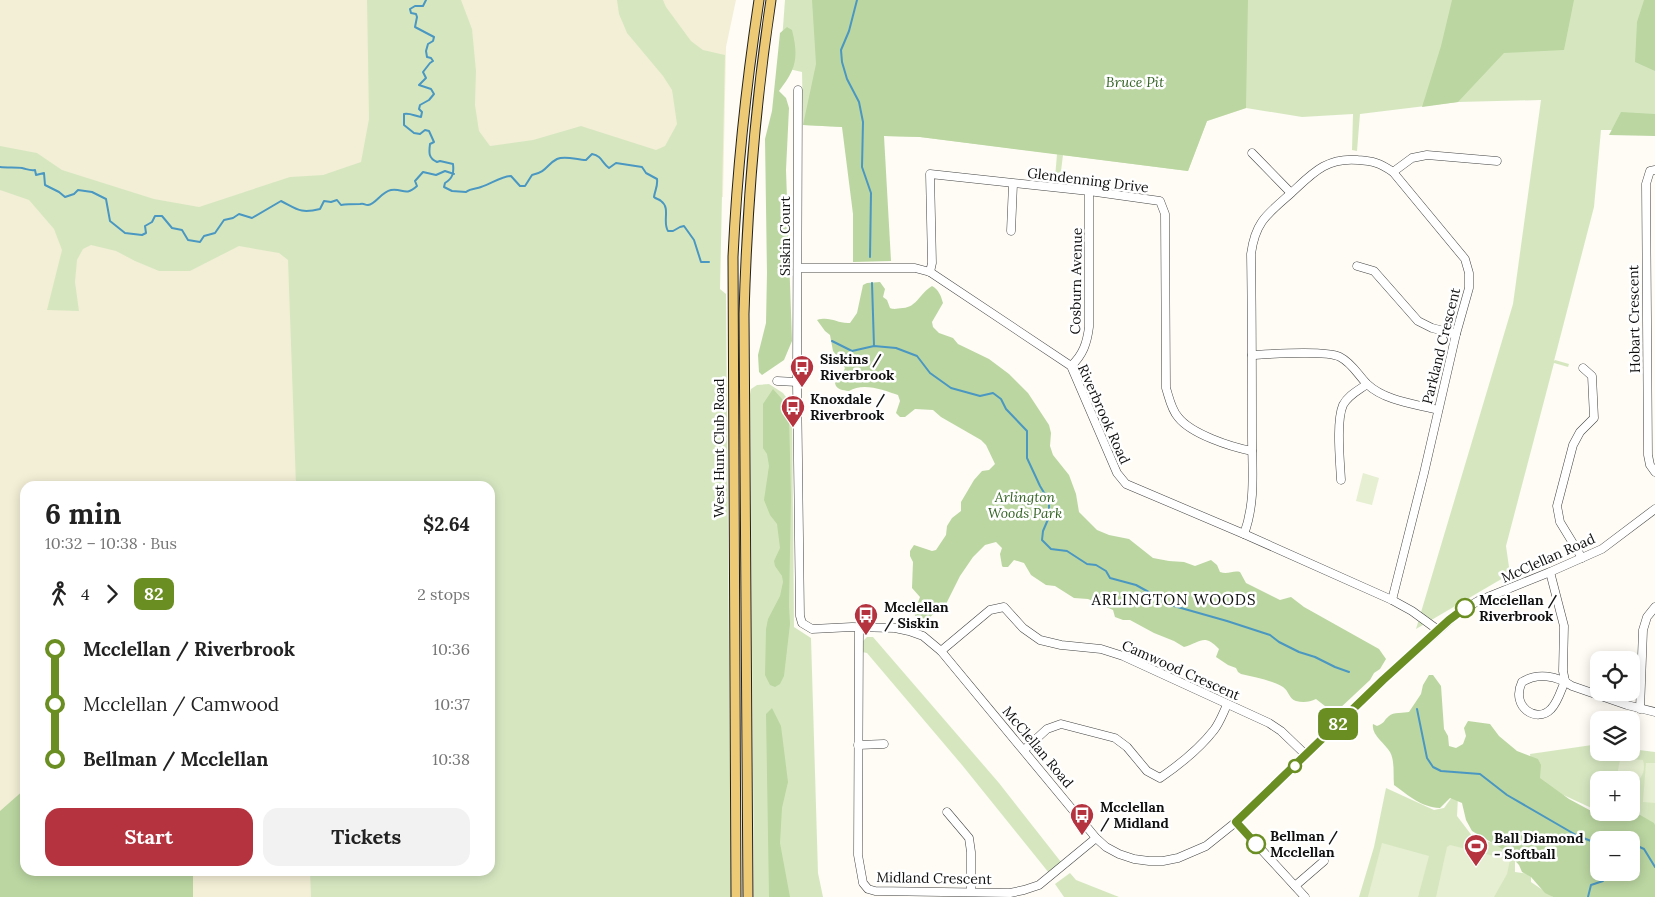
<!DOCTYPE html>
<html lang="en">
<head>
<meta charset="utf-8">
<style>
	body { margin:0; font-family:Lora,serif; background:#f2f2f2; color:#222; height:100vh; display:flex; flex-direction:column; font-size:19px; white-space:nowrap }
	* { box-sizing:border-box; margin:0 }
	p { font-size:16px; color:#767676 }
	.icon { flex:none; width:28px; height:28px; fill:none; stroke:currentColor; stroke-width:2; stroke-linecap:round; stroke-linejoin:round }
	.map { position:relative; flex:1; overflow:hidden }
	.side { position:absolute; left:20px; top:481px; width:475px; height:395px; display:flex; flex-direction:column; background:#fff; border-radius:15px; box-shadow:0 2px 12px #0003 }
	.side>* { flex:none }
	.badge { padding:0 10px; border-radius:8px; font-size:18px; line-height:32px }
	.fabs { position:absolute; left:1590px; top:651px; display:grid; gap:10px }
	.fabs a { display:grid; place-items:center; width:50px; height:50px; border-radius:10px; background:#fff; box-shadow:0 2px 12px #0003; font-size:25px }
	.map>.badge { position:absolute; translate:-50% -50%; box-shadow:0 0 0 2px #fff }
	.legs { display:flex; align-items:center; gap:8px; height:55px; padding:0 25px; font-size:16px }
	.legs p { margin-inline-start:auto }
	.head { display:flex; align-items:center; justify-content:space-between; height:85px; padding:0 25px }
	h1 { font-size:28px; font-weight:700; line-height:38px }
	.primary-button { display:flex; gap:10px; margin-top:auto; padding:10px 25px }
	.primary-button a { flex:1; height:58px; border-radius:15px; background:#b5333e; color:#fff; font-size:20px; font-weight:700; line-height:58px; text-align:center }
	.primary-button a+a { background:#f2f2f2; color:#222 }
	ul { padding:0 25px; list-style:none }
	li { display:flex; align-items:center; gap:18px; height:55px; font-size:19px }
	li i { display:grid; place-items:center; width:8px; height:100%; margin:0 6px; background:currentColor }
	li i::after { content:''; width:12px; height:12px; margin:-6px; border:4px solid; border-radius:50%; background:#fff }
	li p { margin-inline-start:auto }
	li:first-child i { background:linear-gradient(#0000 50%,currentColor 0) }
	li:last-child i { background:linear-gradient(currentColor 50%,#0000 0) }
	.map>svg:first-child { display:block }
	.farmland { fill:#f3efd6; fill-rule:evenodd }
	.green { fill:#d6e7c0; fill-rule:evenodd }
	.forest { fill:#bbd6a1; fill-rule:evenodd }
	.pitch { fill:#e6efd1 }
	.lines { fill:none; stroke-linecap:round; stroke-linejoin:round }
	.stream { stroke:#4a97c2; stroke-width:2 }
	.minor-casing { stroke:#434343; stroke-width:9 }
	.major-casing { stroke:#212121; stroke-width:11 }
	.minor { stroke:#fff; stroke-width:8 }
	.major { stroke:#edcb76; stroke-width:9 }
	.line-1-casing { stroke:#fff; stroke-width:11 }
	.line-1 { stroke:#6b8e23; stroke-width:8 }
	.stop-1-dot { fill:#fff; stroke:#6b8e23; stroke-width:2.5 }
	.labels { text-anchor:middle; dominant-baseline:central; stroke-width:5; stroke-linejoin:round; paint-order:stroke }
	.park-label { font-size:14px; font-style:italic; fill:#356425; stroke:#fff }
	.street-label { font-size:14px; fill:#101010; stroke:#fff }
	.poi-label { font-size:14px; font-weight:bold; fill:#101010; stroke:#fff; text-anchor:start }
	.stop-label { font-size:14px; font-weight:bold; fill:#101010; stroke:#fff; text-anchor:start }
	.neighbourhood-label { font-size:15px; letter-spacing:1px; fill:#101010; stroke:#fff }
</style>
</head>
<body>
<div class="map">
<svg width="1655" height="897" viewBox="0 0 1655 897">
	<rect width="100%" height="100%" fill="#fefcf5"/>
	<!-- farmland -->
	<path class="farmland" d="M0,0H736L726,47L723,197L717,198L714,897H0ZM25,486H490V871H25Z"/>
	<!-- green -->
	<g class="green">
		<path d="M367,0H461L472,29L476,71L475,105L479,131L490,146L533,140L581,126L656,150L665,146L677,124L672,90L663,76L627,33L619,14L617,0H663L666,7L691,41L703,50L725,55L720,289L726,294L731,897H311L310,871H490V486H296L288,260L279,253L239,246L190,271H159L135,261L116,251L91,245L83,249L77,260L75,282L79,311L47,310L62,250L54,229L29,200L0,190V146L37,153L62,170L154,199L199,207L290,177L323,175L361,162L369,119Z"/>
		<path d="M785,0H1655V130H1601L1594,207L1554,361L1555,360L1569,364L1568,367L1554,363L1506,546L1510,574L1416,629L1513,304L1541,100L1458,102L1360,114L1357,151L1352,150L1353,114L1302,117L1246,108L1207,121L1188,171L1063,155L1060,179L1055,178L1057,154L920,137L884,136L842,127L803,125L802,72L780,67Z"/>
		<path d="M769,384L783,393L792,405L794,627L811,638L818,873L823,897H754L750,394L751,389L757,385Z"/>
		<path d="M867,637H873L999,783L1061,862L1049,873L962,765L867,653L862,652V642Z"/>
		<path d="M1599,744V752H1631V749L1655,752V897L1631,872V840H1599L1598,811L1533,781L1530,754ZM1599,780H1631V812H1599Z"/>
		<path d="M1386,788L1434,810L1444,808L1452,797H1458L1457,816L1473,837L1509,848L1515,857V872L1531,874V882L1553,897H1359L1374,847Z"/>
		<path d="M1070,873L1076,880L1119,897H1064L1055,884Z"/>
	</g>
	<!-- forest -->
	<g class="forest">
		<path d="M812,0H1248L1246,108L1207,121L1188,171L920,137L884,136L891,261L853,262V214L842,127L803,125L816,64Z"/>
		<path d="M1452,0H1574L1564,50L1504,53L1458,102L1422,107L1441,46Z"/>
		<path d="M1644,0H1655V71L1635,62L1637,22Z"/>
		<path d="M787,27L792,30C799,58 796,69 779,91L786,98L789,108L786,170L792,341L784,360L762,375L759,372L758,355L766,323L767,273L765,139L772,111L780,33Z"/>
		<path d="M1621,112L1655,114V136L1609,135Z"/>
		<path d="M880,282L885,289L883,297L887,300L890,308C895,310 897,308 903,308C917,307 920,293 932,286C939,290 941,296 943,303L932,322L933,327L939,333L953,338L958,344L989,359L1009,374L1028,393L1049,425L1051,433L1050,446L1053,455L1069,475L1076,494L1079,512L1097,530L1109,535L1129,539L1153,558L1169,561L1184,562L1195,566L1211,560L1217,565L1220,572C1228,575 1233,570 1240,572L1246,583L1280,600L1291,597L1304,607L1379,649L1386,659L1380,669L1374,673L1370,680L1338,710H1330L1316,699C1310,702 1303,703 1296,701C1289,699 1289,691 1283,687C1271,680 1255,677 1241,674L1238,672L1236,668L1228,665L1216,657L1219,649C1204,633 1201,642 1184,647L1174,641L1154,633L1130,620H1123L1115,617L1113,610L1088,599L1074,598L1055,586L1046,585L1031,575L1024,563L1014,560L1008,567H1003L1002,566L1000,554L1002,548L996,542L985,545L973,557L960,576L946,604L925,621L917,619L914,613L920,597L912,588L913,562L910,556V551L914,545L932,551L936,550L946,535L947,526L952,518L961,511V502L974,480L982,471L989,470L995,464L986,445L981,440L941,417L933,410L915,409L905,417H900L896,413L900,401L898,395C884,390 863,382 849,391C843,390 836,390 835,383L842,375L845,368L837,356L833,351L830,335L825,331L817,320C831,316 837,324 850,323L857,313L863,285L867,283Z"/>
		<path d="M773,389L782,399L789,414L791,498L789,605L790,624L784,676L780,684L775,687L770,685L765,675L766,629L768,619L780,596L783,582L782,576L775,566L774,561L780,548L777,524L770,515L764,500L769,466L767,454L763,448V404Z"/>
		<path d="M1429,675H1433L1441,686L1444,729L1448,736L1449,746L1456,748L1463,744L1466,736L1464,728L1468,721L1490,724L1499,736L1517,751L1538,759L1541,765L1540,778L1569,799L1595,813L1635,812L1654,823L1655,825V897H1553L1545,893L1531,877L1522,872L1519,865L1506,851L1472,831L1466,820L1462,803L1450,798L1440,808C1421,807 1409,796 1394,785C1393,774 1395,761 1390,752C1385,743 1371,735 1373,724L1377,726C1386,722 1383,721 1389,716C1393,712 1404,713 1409,712L1421,694L1423,685ZM1599,840H1631V872H1599Z"/>
		<path d="M772,708L781,726L788,782L782,808L780,843L790,897H769L766,714Z"/>
		<path d="M25,789V871H193V897H0V811Z"/>
	</g>
	<!-- pitch -->
	<g class="pitch">
		<path d="M1363,473L1379,478L1372,505L1356,501Z"/>
		<path d="M1622,758L1643,760C1646,771 1642,779 1632,785L1631,780H1616L1620,760Z"/>
		<path d="M1646,763H1655V803L1643,802Z"/>
		<path d="M1382,843L1429,856L1418,897H1368Z"/>
		<path d="M1450,845L1510,860L1507,874L1494,897H1436L1447,847Z"/>
	</g>
	<g class="lines">
		<!-- stream -->
		<g class="stream">
			<path d="M426,0L423,6H415L410,9L411,13L416,14L417,17L415,27L434,37L433,41L428,44L426,51L427,57L431,58L433,61L430,63L423,72L426,78L419,85L431,89L434,94L429,100L420,105L419,109L422,112L421,117C414,116 411,113 404,114V125L414,133L420,134L425,130L429,131L434,142L430,144C429,152 428,158 437,162L440,161L453,164C454,173 453,178 445,183L444,187L452,191L466,192C471,188 476,189 481,187C491,184 502,176 511,176L520,186H525L532,175C547,172 547,164 557,159C565,155 577,160 586,160L592,154C602,156 602,163 609,168L616,163L642,167L646,173L657,179C658,186 655,190 654,197C656,199 659,199 661,201C671,208 662,222 668,231H673L680,227L684,226L694,240L701,262H709"/>
			<path d="M857,0L849,31L841,50L842,62L847,79L859,102L863,122L862,167L871,193L870,257"/>
			<path d="M0,167C7,168 16,167 22,168C27,169 30,171 35,170L36,175L44,173L45,185L59,192L65,197L74,194L78,190L92,192L106,199L110,221L125,233L142,235L146,233L145,226L152,222L155,216H162L172,228L182,230L188,240L200,242L204,236L215,233L224,220L233,218L239,214L252,218L281,201C297,209 300,214 320,209L324,201L331,202L337,200L341,205C347,204 354,204 360,204C365,203 364,205 368,205C376,204 381,192 391,190C403,188 405,197 417,186L415,181L423,172L436,175L445,171L454,174"/>
			<path d="M872,283L874,346"/>
			<path d="M832,341L852,351L874,346L896,348L917,356L930,373L951,388L980,396L993,393L1001,399L1006,409L1027,431V458L1040,486L1049,501V517L1043,531L1042,540L1051,549L1067,551L1087,564L1096,565L1106,571L1110,578L1136,585L1174,606L1227,621L1270,635L1279,642L1299,652L1315,657L1335,667L1349,672"/>
			<path d="M1417,709L1427,758L1433,767L1441,771L1480,774L1507,795L1576,835L1591,841H1599"/>
			<path d="M1631,843L1644,849L1655,867"/>
			<path d="M1588,897L1591,885L1603,881L1604,872"/>
		</g>
		<!-- minor casing -->
		<g class="minor-casing">
			<g id="minor">
				<path d="M798,90L797,382L800,616L802,623L812,629L852,627L895,628L909,631L923,636L941,651L1096,838L1106,847L1119,854L1134,859L1149,861H1163L1178,858L1206,846L1236,822L1383,680L1458,613L1478,601L1550,572L1602,549L1655,509"/>
				<path d="M1252,153L1291,193"/>
				<path d="M1655,170L1650,171L1646,184L1648,455L1650,465L1655,472"/>
				<path d="M1393,172L1412,158L1427,155L1497,161"/>
				<path d="M1011,231L1013,184"/>
				<path d="M1357,266L1374,271L1418,321L1432,328L1456,334"/>
				<path d="M798,268H915L930,272L1071,366L1117,473L1126,484L1244,534L1392,600L1412,611L1438,630"/>
				<path d="M930,272L932,263L930,174L1089,191L1160,201L1165,214L1166,388C1169,397 1171,409 1178,417C1191,434 1231,447 1252,451"/>
				<path d="M1252,355C1271,354 1327,350 1340,357C1352,363 1358,375 1367,384C1385,401 1415,404 1438,410"/>
				<path d="M1071,366C1083,355 1087,343 1089,327V191"/>
				<path d="M777,381L797,382"/>
				<path d="M1341,480C1340,461 1336,421 1343,405C1348,395 1359,390 1367,384"/>
				<path d="M1244,534C1256,502 1252,468 1252,435C1252,375 1252,315 1251,254C1255,223 1266,215 1289,195C1311,175 1325,157 1358,160C1373,161 1380,163 1393,172L1465,259L1469,273V288L1456,334L1424,473L1392,600"/>
				<path d="M1582,558L1560,522L1557,506L1573,445L1580,432L1594,418L1592,376L1583,368"/>
				<path d="M1550,572L1564,626L1563,671L1565,681"/>
				<path d="M859,627L858,855L863,883L868,889L875,891L1010,893L1024,890L1039,885L1096,838"/>
				<path d="M941,651L990,610L1004,607L1023,628L1040,640L1061,645L1101,649L1123,656L1269,723L1281,731L1306,755"/>
				<path d="M1565,681C1561,690 1558,702 1551,709C1537,724 1510,707 1522,682C1538,672 1557,676 1572,686L1627,705L1655,712"/>
				<path d="M1640,709L1643,630L1647,617L1655,607"/>
				<path d="M858,745L884,744"/>
				<path d="M1024,750L1047,729L1061,724L1115,738L1127,747L1147,771L1160,778C1179,765 1200,748 1214,730C1220,722 1223,713 1227,705"/>
				<path d="M947,812L969,838L971,852V891"/>
				<path d="M1236,822L1305,897"/>
				<path d="M1295,886L1324,861"/>
			</g>
		</g>
		<!-- major casing -->
		<g class="major-casing">
			<g id="major">
				<path d="M736,897L733,257C737,171 746,86 759,0"/>
				<path d="M748,897L744,314C747,207 755,106 771,0"/>
			</g>
		</g>
		<!-- minor -->
		<use href="#minor" class="minor"/>
		<!-- major -->
		<use href="#major" class="major"/>
	</g>
	<g class="lines">
		<!-- line-1 casing -->
		<g class="line-1-casing">
			<path id="line-1" d="M1256,844L1236,822L1383,680L1449,620L1465,608"/>
		</g>
		<!-- line-1 -->
		<use href="#line-1" class="line-1"/>
	</g>
	<!-- icons -->
	<defs>
		<g id="bus-pin" transform="scale(1.25)"><path d="M0 17L-7.5 6A9.5 9.5 0 1 1 7.5 6Z" fill="#b5333e" stroke="#fff"/><path d="M-5-6H5V4H4V6H2V4H-2V6H-4V4H-5ZM-3.5-4V0h7V-4ZM-3.5 1.2v1.5H-2V1.2ZM2 1.2v1.5H3.5V1.2Z" fill="#fff"/></g>
		<g id="stadium-pin" transform="scale(1.25)"><path d="M0 17L-7.5 6A9.5 9.5 0 1 1 7.5 6Z" fill="#b5333e" stroke="#fff"/><path d="M0-5a6.5 5 0 1 0 0 10a6.5 5 0 1 0 0-10ZM-3.5-1.8h7v3.6h-7Z" fill="#fff"/></g>
	</defs>
	<g fill-rule="evenodd">
		<use href="#bus-pin" x="802" y="367"/>
		<use href="#bus-pin" x="793" y="407"/>
		<use href="#bus-pin" x="866" y="615"/>
		<use href="#bus-pin" x="1082" y="815"/>
		<use href="#stadium-pin" x="1476" y="846"/>
	</g>
	<!-- markers -->
	<g class="stop-1-dot">
		<circle cx="1465" cy="608" r="9"/>
		<circle cx="1295" cy="766" r="6"/>
		<circle cx="1256" cy="844" r="9"/>
	</g>
	<g class="labels">
		<!-- park labels -->
		<g class="park-label">
			<text x="1135" y="82">Bruce Pit</text>
			<text x="1025" y="497">Arlington<tspan x="1025" dy="16">Woods Park</tspan></text>
		</g>
		<!-- street labels -->
		<g class="street-label">
			<text transform="translate(1088 180) rotate(7)">Glendenning Drive</text>
			<text transform="translate(785 236) rotate(-90)">Siskin Court</text>
			<text transform="translate(1076 281) rotate(-89)">Cosburn Avenue</text>
			<text transform="translate(1634 319) rotate(-91)">Hobart Crescent</text>
			<text transform="translate(1441 346) rotate(-76)">Parkland Crescent</text>
			<text transform="translate(1104 414) rotate(66)">Riverbrook Road</text>
			<text transform="translate(719 448) rotate(-90)">West Hunt Club Road</text>
			<text transform="translate(1548 558) rotate(-24)">McClellan Road</text>
			<text transform="translate(1181 670) rotate(24)">Camwood Crescent</text>
			<text transform="translate(1038 747) rotate(50)">McClellan Road</text>
			<text transform="translate(934 878) rotate(1)">Midland Crescent</text>
		</g>
		<!-- poi labels -->
		<g class="poi-label">
			<text x="820" y="359">Siskins /<tspan x="820" dy="16">Riverbrook</tspan></text>
			<text x="810" y="399">Knoxdale /<tspan x="810" dy="16">Riverbrook</tspan></text>
			<text x="884" y="607">Mcclellan<tspan x="884" dy="16">/ Siskin</tspan></text>
			<text x="1100" y="807">Mcclellan<tspan x="1100" dy="16">/ Midland</tspan></text>
			<text x="1494" y="838">Ball Diamond<tspan x="1494" dy="16">- Softball</tspan></text>
		</g>
		<!-- stop labels -->
		<g class="stop-label">
			<text x="1479" y="600">Mcclellan /<tspan x="1479" dy="16">Riverbrook</tspan></text>
			<text x="1270" y="836">Bellman /<tspan x="1270" dy="16">Mcclellan</tspan></text>
		</g>
		<!-- neighbourhood labels -->
		<g class="neighbourhood-label">
			<text x="1174" y="599">ARLINGTON WOODS</text>
		</g>
	</g>
</svg>
<div class="fabs">
<a><svg class="icon" aria-label="locate" viewBox="0 0 24 24"><circle cx="12" cy="12" r="6"/><path d="M12 2v4M12 18v4M2 12h4M18 12h4"/></svg></a>
<a><svg class="icon" aria-label="layers" viewBox="0 0 24 24"><path d="M12 4l9 5-9 5-9-5zM3 14l9 5 9-5"/></svg></a>
<a>+</a>
<a>−</a>
</div>
<b class="badge" style="left:1338px;top:724px;background:#6b8e23;color:#fff">82</b>
<section class="side">
<div class="head"><div><h1>6 min</h1><p>10:32 – 10:38 · Bus</p></div><b>$2.64</b></div>
<div class="legs"><svg class="icon" aria-label="walk" viewBox="0 0 24 24"><circle cx="13" cy="4" r="2"/><path d="M13 8l-2 6 4 7M11 14l-3 7M7 12l3-4h3l4 4"/></svg>4<svg class="icon" aria-label="forward" viewBox="0 0 24 24"><path d="M9 5l7 7-7 7"/></svg><b class="badge" style="background:#6b8e23;color:#fff">82</b><p>2 stops</p></div>
<ul>
<li><i style="color:#6b8e23"></i><b>Mcclellan / Riverbrook</b><p>10:36</p></li>
<li><i style="color:#6b8e23"></i><span>Mcclellan / Camwood</span><p>10:37</p></li>
<li><i style="color:#6b8e23"></i><b>Bellman / Mcclellan</b><p>10:38</p></li>
</ul>
<div class="primary-button"><a>Start</a><a>Tickets</a></div>
</section>
</div>
</body>
</html>
